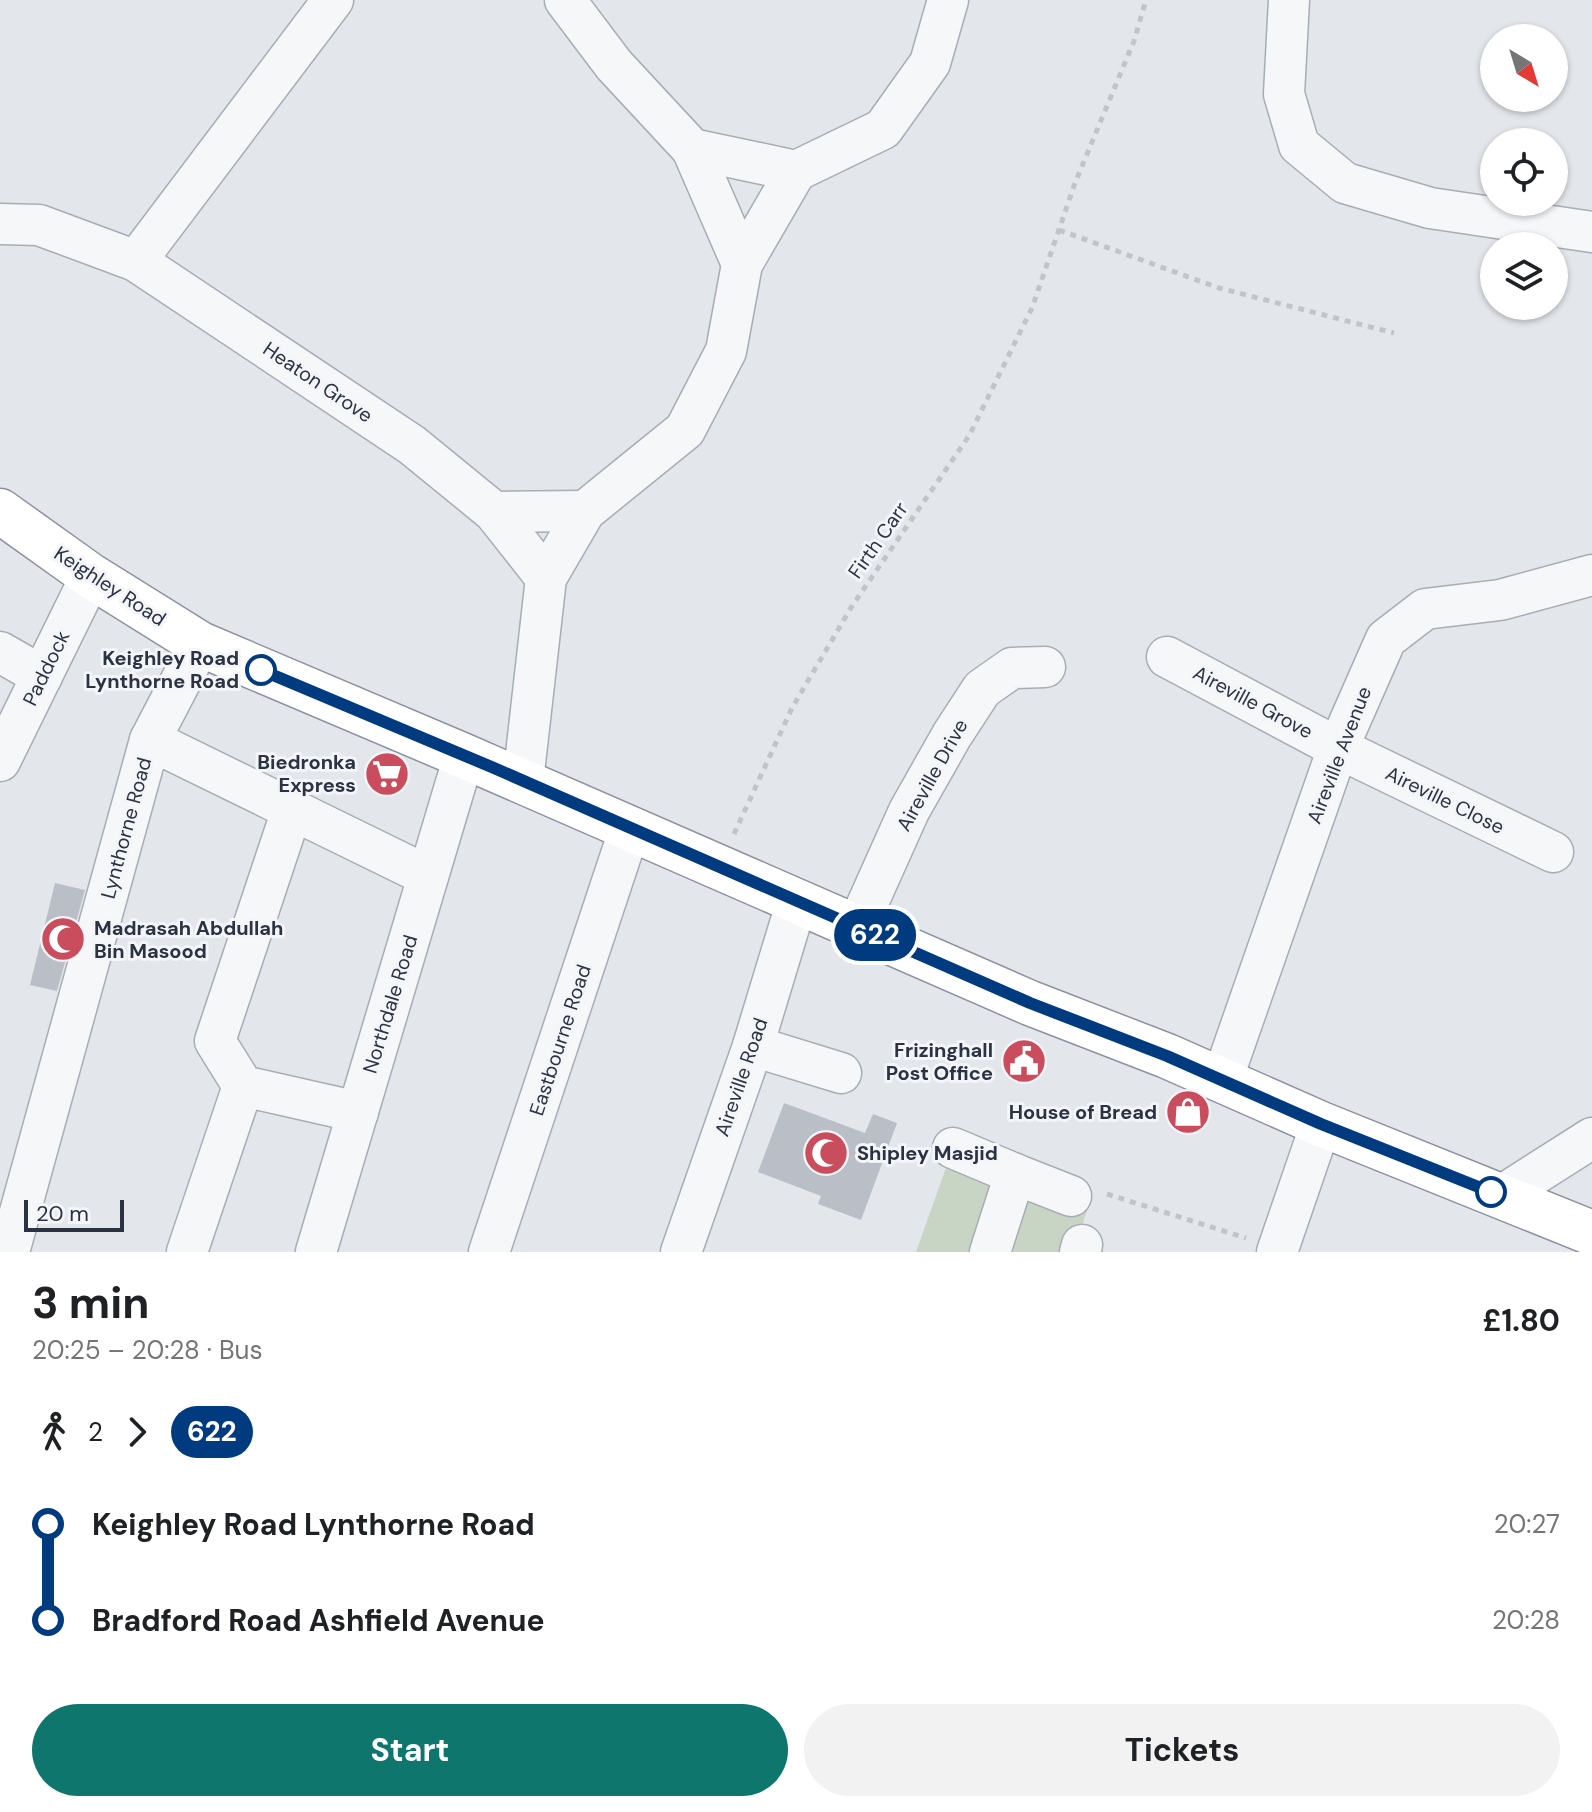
<!DOCTYPE html>
<html lang="en">
<head>
<meta charset="utf-8">
<style>
	body { margin:0; font-family:"DM Sans",sans-serif; background:#f2f2f2; color:#202124; height:100vh; display:flex; flex-direction:column; font-size:30px; white-space:nowrap }
	* { box-sizing:border-box; margin:0 }
	p { font-size:26px; color:#757577 }
	.icon { flex:none; width:44px; height:44px; fill:none; stroke:currentColor; stroke-width:2; stroke-linecap:round; stroke-linejoin:round }
	.map { position:relative; height:1252px; overflow:hidden }
	.panel { display:flex; flex-direction:column; background:#fff; flex:1 }
	.panel>* { flex:none }
	.badge { padding:0 16px; border-radius:26px; font-size:28px; line-height:52px }
	.needle { width:52px; rotate:142deg }
	.buttons { position:absolute; left:1480px; top:24px; display:grid; gap:16px }
	.buttons a { display:grid; place-items:center; width:88px; height:88px; border-radius:50%; background:#fff; box-shadow:0 2px 6px #0004; font-size:40px }
	.scale { position:absolute; left:24px; bottom:20px; width:100px; box-sizing:border-box; padding-left:8px; border:4px solid #2b3342; border-top:0; font-size:22px; line-height:28px; white-space:nowrap; color:#2b3342; -webkit-text-stroke:6px #f3f5f8; paint-order:stroke }
	.map>.badge { position:absolute; translate:-50% -50%; box-shadow:0 0 0 4px #fff }
	.legs { display:flex; align-items:center; gap:12px; height:88px; padding:0 32px; font-size:26px }
	.legs p { margin-inline-start:auto }
	.headline { display:flex; align-items:center; justify-content:space-between; height:136px; padding:0 32px }
	h1 { font-size:44px; font-weight:700; line-height:60px }
	.action { display:flex; gap:16px; margin-top:auto; padding:16px 32px }
	.action a { flex:1; height:92px; border-radius:48px; background:#0f766e; color:#fff; font-size:32px; font-weight:700; line-height:92px; text-align:center }
	.action a+a { background:#f2f2f2; color:#202124 }
	ul { padding:0 32px; list-style:none }
	li { display:flex; align-items:center; gap:28px; height:96px; font-size:30px }
	li i { display:grid; place-items:center; width:12px; height:100%; margin:0 10px; background:currentColor }
	li i::after { content:''; width:20px; height:20px; margin:-10px; border:6px solid; border-radius:50%; background:#fff }
	li p { margin-inline-start:auto }
	li:first-child i { background:linear-gradient(#0000 50%,currentColor 0) }
	li:last-child i { background:linear-gradient(currentColor 50%,#0000 0) }
	.map>svg:first-child { display:block }
	.green { fill:#c8d4c4 }
	.building { fill:#babfc7 }
	.lines { fill:none; stroke-linecap:round; stroke-linejoin:round }
	.minor-casing { stroke:#a8adb5; stroke-width:43 }
	.highway-casing { stroke:#8b93a1; stroke-width:47 }
	.path { stroke:#c1c4c9; stroke-width:5; stroke-dasharray:6 6; stroke-linecap:butt }
	.minor { stroke:#f6f7f9; stroke-width:40 }
	.highway { stroke:#fff; stroke-width:44 }
	.line-1-casing { stroke:#fff; stroke-width:18 }
	.line-1 { stroke:#003b80; stroke-width:12 }
	.stop-1-dot { fill:#fff; stroke:#003b80; stroke-width:4 }
	.labels { text-anchor:middle; dominant-baseline:central; stroke-width:6; stroke-linejoin:round; paint-order:stroke }
	.street-label { font-size:20px; fill:#2b3342; stroke:#f3f5f8 }
	.stop-label { font-size:20px; font-weight:bold; fill:#2b3342; stroke:#f3f5f8; text-anchor:end }
	.poi-label { font-size:20px; font-weight:bold; fill:#2b3342; stroke:#f3f5f8; text-anchor:end }
</style>
</head>
<body>
<div class="map">
<svg width="1592" height="1252" viewBox="0 0 1592 1252">
	<rect width="100%" height="100%" fill="#e3e6eb"/>
	<!-- green -->
	<path class="green" d="M947,1165L1087,1211L1072,1252H916Z"/>
	<!-- building -->
	<g class="building">
		<path d="M55,883L85,890L57,991L30,985Z"/>
		<path d="M784,1103L865,1133L873,1114L897,1123L861,1220L818,1204L821,1196L758,1172Z"/>
	</g>
	<g class="lines">
		<!-- minor casing -->
		<g class="minor-casing">
			<g id="minor">
				<path d="M565,0L614,65L692,149L796,171L883,129L930,63L948,0"/>
				<path d="M1289,0L1284,94L1299,145L1345,183L1430,208L1592,232"/>
				<path d="M692,149L742,264"/>
				<path d="M0,224L39,225L136,261L412,445L494,512L585,511"/>
				<path d="M136,261L333,0"/>
				<path d="M494,512L546,578"/>
				<path d="M0,652L42,676"/>
				<path d="M1167,657L1338,748L1553,852"/>
				<path d="M150,740L428,876"/>
				<path d="M0,761L91,576"/>
				<path d="M523,781L546,578L585,511L685,430L726,351L742,264L796,171"/>
				<path d="M857,927L909,811L952,735L982,689L1012,668L1045,667"/>
				<path d="M753,1046L841,1073"/>
				<path d="M1222,1080L1338,748L1386,639L1425,609L1500,600L1592,575"/>
				<path d="M243,1086L358,1112"/>
				<path d="M953,1148L1015,1174"/>
				<path d="M1501,1196L1592,1138"/>
				<path d="M9,1252L150,740L200,644"/>
				<path d="M187,1252L243,1086L215,1041L292,810"/>
				<path d="M316,1252L464,756"/>
				<path d="M489,1252L630,828"/>
				<path d="M681,1252L753,1046L797,901"/>
				<path d="M990,1252L1015,1174L1071,1196"/>
				<path d="M1080,1252L1082,1245"/>
				<path d="M1277,1252L1321,1124"/>
			</g>
		</g>
		<!-- highway casing -->
		<g class="highway-casing">
			<path id="highway" d="M0,511L91,576L200,644L464,756L1030,1003L1167,1056L1321,1124L1592,1233"/>
		</g>
		<!-- path -->
		<g class="path">
			<path d="M1059,230L1219,288L1394,333"/>
			<path d="M734,834L792,708L852,606L969,436L1032,308L1075,183L1134,41L1146,0"/>
			<path d="M1107,1194L1246,1238"/>
		</g>
		<!-- minor -->
		<use href="#minor" class="minor"/>
		<!-- highway -->
		<use href="#highway" class="highway"/>
	</g>
	<g class="lines">
		<!-- line-1 casing -->
		<g class="line-1-casing">
			<path id="line-1" d="M261,670L494,768L1030,1003L1167,1056L1321,1124L1491,1192"/>
		</g>
		<!-- line-1 -->
		<use href="#line-1" class="line-1"/>
	</g>
	<!-- icons -->
	<defs>
		<g id="supermarket-disc" transform="scale(2.3)"><circle r="9.5" fill="#ca4d5d" stroke="#f3f5f8"/><path d="M-6-5.5h2.5l.6 2H6L4.5 2H-2.5L-4.4-4H-6ZM-1.5 3.2a1.3 1.3 0 1 0 .1 0ZM3 3.2a1.3 1.3 0 1 0 .1 0Z" fill="#fff"/></g>
		<g id="mosque-disc" transform="scale(2.3)"><circle r="9.5" fill="#ca4d5d" stroke="#f3f5f8"/><path d="M3.5-4.9A6 6 0 1 0 3.5 4.9A5 5 0 1 1 3.5-4.9Z" fill="#fff"/></g>
		<g id="civic-disc" transform="scale(2.3)"><circle r="9.5" fill="#ca4d5d" stroke="#f3f5f8"/><path d="M-.6-6.5H3V-4.5H.6V-3L4-1V1h2V6H-6V1h2V-1L-.6-3ZM-1.2 2.5V6h2.4V2.5Z" fill="#fff"/></g>
		<g id="shop-disc" transform="scale(2.3)"><circle r="9.5" fill="#ca4d5d" stroke="#f3f5f8"/><path d="M-5-2.5h2.3a2.7 3.5 0 0 1 5.4 0H5L5.5 6h-11ZM-1.5-2.5h3a1.5 2.3 0 0 0-3 0Z" fill="#fff"/></g>
	</defs>
	<g fill-rule="evenodd">
		<use href="#supermarket-disc" x="387" y="774"/>
		<use href="#mosque-disc" x="63" y="939"/>
		<use href="#civic-disc" x="1024" y="1061"/>
		<use href="#shop-disc" x="1188" y="1112"/>
		<use href="#mosque-disc" x="826" y="1153"/>
	</g>
	<!-- markers -->
	<g class="stop-1-dot">
		<circle cx="261" cy="670" r="14"/>
		<circle cx="1491" cy="1192" r="14"/>
	</g>
	<g class="labels">
		<!-- street labels -->
		<g class="street-label">
			<text transform="translate(318 382) rotate(34)">Heaton Grove</text>
			<text transform="translate(878 540) rotate(-55)">Firth Carr</text>
			<text transform="translate(110 586) rotate(33)">Keighley Road</text>
			<text transform="translate(46 668) rotate(-64)">Paddock</text>
			<text transform="translate(1253 702) rotate(28)">Aireville Grove</text>
			<text transform="translate(1339 755) rotate(-69)">Aireville Avenue</text>
			<text transform="translate(932 775) rotate(-61)">Aireville Drive</text>
			<text transform="translate(1445 800) rotate(26)">Aireville Close</text>
			<text transform="translate(126 828) rotate(-75)">Lynthorne Road</text>
			<text transform="translate(390 1004) rotate(-73)">Northdale Road</text>
			<text transform="translate(560 1040) rotate(-72)">Eastbourne Road</text>
			<text transform="translate(741 1077) rotate(-71)">Aireville Road</text>
		</g>
		<!-- stop labels -->
		<g class="stop-label">
			<text x="239" y="658">Keighley Road<tspan x="239" dy="23">Lynthorne Road</tspan></text>
		</g>
		<!-- poi labels -->
		<g class="poi-label">
			<text x="356" y="762">Biedronka<tspan x="356" dy="23">Express</tspan></text>
			<text x="94" y="928" text-anchor="start">Madrasah Abdullah<tspan x="94" dy="23">Bin Masood</tspan></text>
			<text x="993" y="1050">Frizinghall<tspan x="993" dy="23">Post Office</tspan></text>
			<text x="1157" y="1112">House of Bread</text>
			<text x="857" y="1153" text-anchor="start">Shipley Masjid</text>
		</g>
	</g>
</svg>
<div class="buttons">
<a><svg class="needle" viewBox="-14 -14 28 28"><path d="M0-13l5 13h-10z" fill="#e53935"/><path d="M0 13l5-13h-10z" fill="#757577"/></svg></a>
<a><svg class="icon" aria-label="locate" viewBox="0 0 24 24"><circle cx="12" cy="12" r="6"/><path d="M12 2v4M12 18v4M2 12h4M18 12h4"/></svg></a>
<a><svg class="icon" aria-label="layers" viewBox="0 0 24 24"><path d="M12 4l9 5-9 5-9-5zM3 14l9 5 9-5"/></svg></a>
</div>
<div class="scale">20 m</div>
<b class="badge" style="left:875px;top:935px;background:#003b80;color:#fff">622</b>
</div>
<section class="panel">
<div class="headline"><div><h1>3 min</h1><p>20:25 – 20:28 · Bus</p></div><b>£1.80</b></div>
<div class="legs"><svg class="icon" aria-label="walk" viewBox="0 0 24 24"><circle cx="13" cy="4" r="2"/><path d="M13 8l-2 6 4 7M11 14l-3 7M7 12l3-4h3l4 4"/></svg>2<svg class="icon" aria-label="forward" viewBox="0 0 24 24"><path d="M9 5l7 7-7 7"/></svg><b class="badge" style="background:#003b80;color:#fff">622</b></div>
<ul>
<li><i style="color:#003b80"></i><b>Keighley Road Lynthorne Road</b><p>20:27</p></li>
<li><i style="color:#003b80"></i><b>Bradford Road Ashfield Avenue</b><p>20:28</p></li>
</ul>
<div class="action"><a>Start</a><a>Tickets</a></div>
</section>
</body>
</html>
